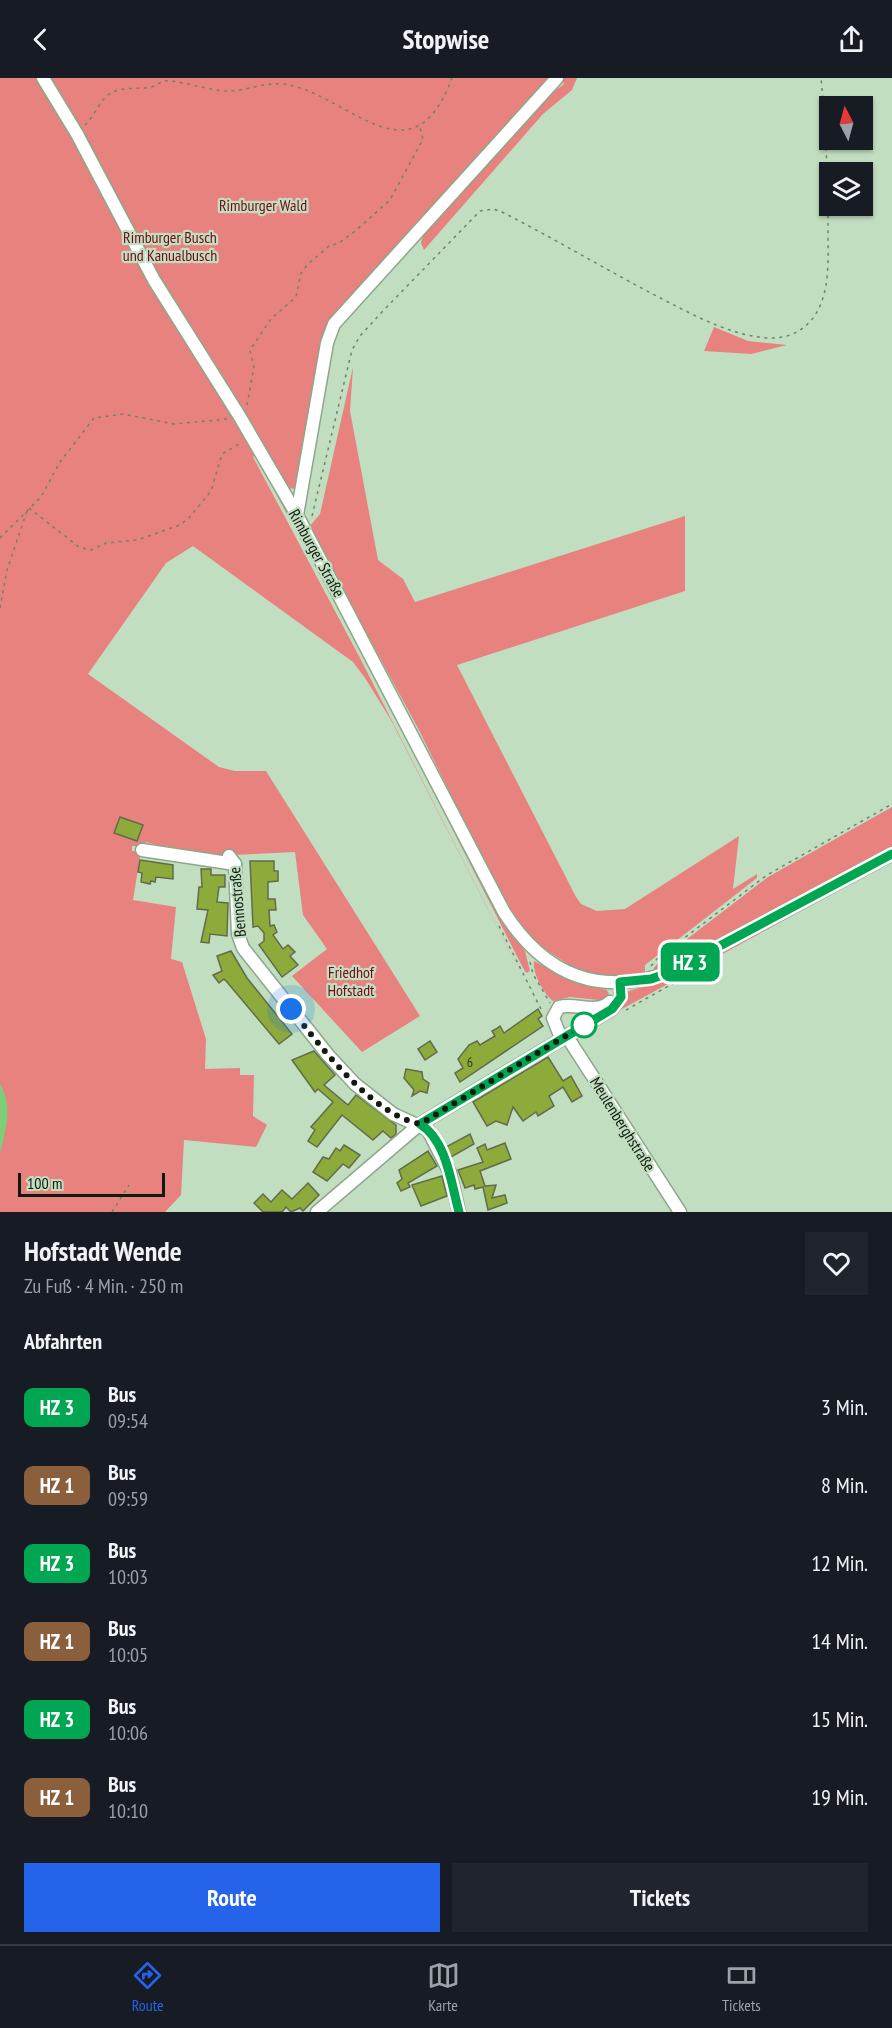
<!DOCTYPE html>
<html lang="de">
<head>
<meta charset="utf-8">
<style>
	body { margin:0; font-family:"PT Sans Narrow",sans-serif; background:#20242c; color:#f1f3f6; height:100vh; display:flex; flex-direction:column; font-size:22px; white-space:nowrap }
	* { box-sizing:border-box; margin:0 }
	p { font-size:20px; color:#9ea1a6 }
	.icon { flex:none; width:33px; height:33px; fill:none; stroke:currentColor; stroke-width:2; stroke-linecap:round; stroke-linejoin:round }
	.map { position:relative; height:1134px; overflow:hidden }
	.drawer { display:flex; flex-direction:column; background:#171b24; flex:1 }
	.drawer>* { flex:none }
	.badge { padding:0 12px; border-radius:9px; font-size:21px; line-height:39px }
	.needle { width:39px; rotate:354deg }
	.tools { position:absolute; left:819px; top:18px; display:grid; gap:12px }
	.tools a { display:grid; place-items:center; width:54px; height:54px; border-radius:0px; background:#171b24; box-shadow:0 2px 4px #0004; font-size:30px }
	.scale { position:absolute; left:18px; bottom:15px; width:147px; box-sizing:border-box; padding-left:6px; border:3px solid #101b10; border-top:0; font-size:16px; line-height:21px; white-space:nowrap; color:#101b10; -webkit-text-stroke:4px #c2dec0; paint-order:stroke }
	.you { position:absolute; width:30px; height:30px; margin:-15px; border:4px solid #fff; border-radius:50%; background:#1a73e8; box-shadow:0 0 0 9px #1a73e833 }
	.map>.badge { position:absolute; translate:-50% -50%; box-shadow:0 0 0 3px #fff }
	h2 { padding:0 24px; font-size:22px; line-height:54px }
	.round { display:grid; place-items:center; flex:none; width:63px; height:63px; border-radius:0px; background:#20242c }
	.headline { display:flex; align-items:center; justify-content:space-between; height:102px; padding:0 24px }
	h1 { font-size:28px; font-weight:800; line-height:45px }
	.primary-button { display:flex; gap:12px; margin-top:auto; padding:12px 24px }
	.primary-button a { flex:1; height:69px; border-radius:0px; background:#2563eb; color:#fff; font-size:24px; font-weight:800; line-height:69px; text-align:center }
	.primary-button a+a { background:#20242c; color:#f1f3f6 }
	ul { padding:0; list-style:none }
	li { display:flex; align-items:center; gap:18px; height:78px; padding:0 24px }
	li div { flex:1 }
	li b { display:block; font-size:22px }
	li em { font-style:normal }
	li .badge { min-width:66px; font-weight:700; text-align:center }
	header { display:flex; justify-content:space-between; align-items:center; height:78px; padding:0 24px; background:#171b24; font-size:27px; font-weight:800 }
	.tabs { display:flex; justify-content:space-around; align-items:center; height:84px; border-top:2px solid #363941; background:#171b24; font-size:16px; color:#9ea1a6 }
	.tabs a { display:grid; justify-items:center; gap:3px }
	.tabs .current { color:#2563eb }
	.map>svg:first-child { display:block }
	.green { fill:#e8827e }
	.water { fill:#7dce79 }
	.building { fill:#8cab3b; stroke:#616c4b; stroke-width:1.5 }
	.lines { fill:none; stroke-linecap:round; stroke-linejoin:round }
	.minor-casing { stroke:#8ca78a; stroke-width:15 }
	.path { stroke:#6f836e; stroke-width:1.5; stroke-dasharray:3 4.5; stroke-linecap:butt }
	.minor { stroke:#fff; stroke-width:12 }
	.line-casing { stroke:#fff; stroke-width:14 }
	.line { stroke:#00a651; stroke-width:9 }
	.walk { stroke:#101b10; stroke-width:6; stroke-dasharray:0 10.8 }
	.stop-dot { fill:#fff; stroke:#00a651; stroke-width:3 }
	.labels { text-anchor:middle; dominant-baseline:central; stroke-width:4.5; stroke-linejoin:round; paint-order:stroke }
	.number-label { font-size:14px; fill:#2f3f1b }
	.park-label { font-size:16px; fill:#750a17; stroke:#c2dec0 }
	.street-label { font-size:16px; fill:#101b10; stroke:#c2dec0 }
</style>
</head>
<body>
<header><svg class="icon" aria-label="back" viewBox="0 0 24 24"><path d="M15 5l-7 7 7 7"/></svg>Stopwise<svg class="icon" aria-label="share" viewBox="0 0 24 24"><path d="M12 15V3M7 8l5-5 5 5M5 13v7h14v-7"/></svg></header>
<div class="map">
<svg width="892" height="1134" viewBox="0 0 892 1134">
	<rect width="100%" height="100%" fill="#c2dec0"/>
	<!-- green -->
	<g class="green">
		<path d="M0,0H553L338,233L297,411L287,410L278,392L262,381L503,844L525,873L530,893L526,895L522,888L375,599L255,377L253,379L360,580L525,904L391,642L365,600L353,584L193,468L166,485L88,596L219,689L235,693H266L420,938L362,974L292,898L327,871L303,837L295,774L233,777L223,781L189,776L146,764L145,768H132V773H141L133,822L176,829L171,881L182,884L206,961L205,991L240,990V997H254L253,1038L267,1047L256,1069L184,1062L181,1117L165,1134H0Z"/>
		<path d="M561,0H577L572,12L543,36L424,172L421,165L423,157L540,24L564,6Z"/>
		<path d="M714,249L748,263L787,267L751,276L704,273Z"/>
		<path d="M353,289L350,333L378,482L403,501L415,524L685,438V513L457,587L576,819L581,826L597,833L625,831L739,758L733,811L757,796V800L645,887V896L602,898L576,891L536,866L507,831L419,652L309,449L320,436Z"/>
		<path d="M892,729V770L676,886L654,894V890L661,881L768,799Z"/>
		<path d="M892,779V783L613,936L629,913L673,899Z"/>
		<path d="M534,883L577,905L607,912L609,916L607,921L598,925V922L570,919L553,923C544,916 532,895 534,883Z"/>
	</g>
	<!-- water -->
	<path class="water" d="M0,1006C14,1030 5,1052 0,1077Z"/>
	<!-- building -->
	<g class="building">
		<path d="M120,739L143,747L137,763L114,755Z"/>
		<path d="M140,782L173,787V801L156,799L155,804L151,803L150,806L141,804L142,795L138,794Z"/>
		<path d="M250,783H274V793H278V803L268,804V821H275L276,832H269L270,848L274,847L277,854L273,857L283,871L288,867L295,874L290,878L298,887L282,899L259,867L264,863V855L258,848L253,849Z"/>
		<path d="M201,791H211V797H225V809H219L217,824L228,825L227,858L210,856L209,865L201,864L208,832L197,831L199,809H202Z"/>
		<path d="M231,873L247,900L292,956L279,966L227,904L224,901L219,905L213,897L222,893L217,878Z"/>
		<path d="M538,931L542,938L538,941L543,948L460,1004L455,995L463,990L458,981L469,967L477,963L480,967L495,958L492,953L496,951L500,948L504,955Z"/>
		<path d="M430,963L437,974L425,982L418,971Z"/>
		<path d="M314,973L335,997L324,1007L348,1027L356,1017L396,1047V1056L391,1060L383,1053L373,1062L342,1037L317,1069L308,1063L315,1052L311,1049L333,1024L318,1011L315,1014L292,982Z"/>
		<path d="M548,979L563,1003L571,998L582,1018L572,1024L563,1009L549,1018L554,1028L538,1038L536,1034L523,1043L513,1029L507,1047L496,1043L487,1048L473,1024Z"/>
		<path d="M406,991L422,994L423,1001L429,1005L427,1015L420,1013L412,1018L414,1012L404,1000Z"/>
		<path d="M470,1056L474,1066L451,1079L446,1069Z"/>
		<path d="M505,1065L511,1081L480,1093L485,1108L496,1107L492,1120L505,1117L507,1125L488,1132L483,1109L475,1111L474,1107L465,1110L458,1092L483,1084L477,1070L485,1066L487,1072Z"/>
		<path d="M344,1067L360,1077L349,1090L343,1086L327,1103L313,1094L323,1079L329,1081L336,1070L340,1073Z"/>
		<path d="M428,1073L437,1088L408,1105L410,1109L401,1113L397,1105L402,1101L399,1092Z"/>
		<path d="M442,1098L447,1118L421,1128L412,1107Z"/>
		<path d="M308,1105L319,1117L303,1133L300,1130L291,1134L286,1129L282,1134H263L254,1125L263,1116L271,1124L282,1112L292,1121Z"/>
	</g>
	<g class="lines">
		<!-- minor casing -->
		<g class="minor-casing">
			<g id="minor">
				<path d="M43,0L77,56L154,202L240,339L297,437L504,834C545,898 599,919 671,894L892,776"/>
				<path d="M297,437L327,265L334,246L557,0"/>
				<path d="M142,772L235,786"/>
				<path d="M229,778L235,786L238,856L243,870L328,977L355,1006L393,1036L428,1052L450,1095L459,1134"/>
				<path d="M566,957L680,1134"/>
				<path d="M561,960L553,940L559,929C576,924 595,937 610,924"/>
				<path d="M317,1134L420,1046L612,931L621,919L620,904"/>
			</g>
		</g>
		<!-- path -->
		<g class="path">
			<path d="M85,47C95,38 99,22 111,15C123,8 138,12 151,9C156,8 160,4 164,3C175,1 211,13 227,13C248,13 269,2 290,7C352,21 413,105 452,0"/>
			<path d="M247,327L254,289L250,272L271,241L296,219L301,195L307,187L329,168L339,165L354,154L390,122L423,61L419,46"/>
			<path d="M29,430L79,469L91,472L106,465L137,462L180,447L189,440L211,413L222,376L241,365"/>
			<path d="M312,438L352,272L360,258L380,236L480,133L493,131L502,134C559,163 613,196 670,225C699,240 734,258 768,260C790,261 809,251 819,230C830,207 828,179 828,154C828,103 826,51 821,0"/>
			<path d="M0,460L41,419L60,384L94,340L123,336L174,346L228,341"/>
			<path d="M0,530L7,492L27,433"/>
			<path d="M499,848L543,935"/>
			<path d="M530,884L533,896L550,925"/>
			<path d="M651,888L658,880L767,797L892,726"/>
			<path d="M626,932L674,905"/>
			<path d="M112,1134L129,1107"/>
		</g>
		<!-- minor -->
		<use href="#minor" class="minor"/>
	</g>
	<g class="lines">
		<!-- line casing -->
		<g class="line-casing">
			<path id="line" d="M459,1134C451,1105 447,1063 420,1046L612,931L621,919L620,904L651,901L671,894L892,776"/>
		</g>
		<!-- line -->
		<use href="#line" class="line"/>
		<!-- walk -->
		<path class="walk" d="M291,931C321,969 371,1036 420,1046L584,947"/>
	</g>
	<!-- markers -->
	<circle class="stop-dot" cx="584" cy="947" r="12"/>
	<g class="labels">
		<!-- number labels -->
		<g class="number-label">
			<text x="470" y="984">6</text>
		</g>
		<!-- park labels -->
		<g class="park-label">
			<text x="263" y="127">Rimburger Wald</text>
			<text x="170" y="159">Rimburger Busch<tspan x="170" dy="18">und Kanualbusch</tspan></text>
			<text x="351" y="894">Friedhof<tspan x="351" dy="18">Hofstadt</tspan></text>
		</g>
		<!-- street labels -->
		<g class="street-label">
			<text transform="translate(317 475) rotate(61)">Rimburger Straße</text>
			<text transform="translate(237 824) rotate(-95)">Bennostraße</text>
			<text transform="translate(623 1046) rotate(58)">Meulenberghstraße</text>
		</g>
	</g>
</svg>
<div class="tools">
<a><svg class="needle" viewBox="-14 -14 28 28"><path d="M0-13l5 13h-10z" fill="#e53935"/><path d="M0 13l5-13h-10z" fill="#9ea1a6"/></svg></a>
<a><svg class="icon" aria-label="layers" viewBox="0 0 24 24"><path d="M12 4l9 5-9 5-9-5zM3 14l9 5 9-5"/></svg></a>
</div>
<div class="scale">100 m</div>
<div class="you" style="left:291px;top:931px"></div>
<b class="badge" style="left:690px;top:884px;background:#00a651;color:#fff">HZ 3</b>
</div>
<section class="drawer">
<div class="headline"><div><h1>Hofstadt Wende</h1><p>Zu Fuß · 4 Min. · 250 m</p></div><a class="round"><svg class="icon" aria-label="heart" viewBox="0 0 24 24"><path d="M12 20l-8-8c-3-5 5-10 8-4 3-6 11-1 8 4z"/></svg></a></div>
<h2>Abfahrten</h2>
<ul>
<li><span class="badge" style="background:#00a651;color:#fff">HZ 3</span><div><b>Bus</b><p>09:54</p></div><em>3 Min.</em></li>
<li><span class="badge" style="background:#8b5e3c;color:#fff">HZ 1</span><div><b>Bus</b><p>09:59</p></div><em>8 Min.</em></li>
<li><span class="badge" style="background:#00a651;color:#fff">HZ 3</span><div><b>Bus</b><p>10:03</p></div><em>12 Min.</em></li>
<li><span class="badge" style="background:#8b5e3c;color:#fff">HZ 1</span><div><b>Bus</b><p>10:05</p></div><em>14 Min.</em></li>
<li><span class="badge" style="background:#00a651;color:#fff">HZ 3</span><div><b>Bus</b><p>10:06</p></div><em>15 Min.</em></li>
<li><span class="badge" style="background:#8b5e3c;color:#fff">HZ 1</span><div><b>Bus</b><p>10:10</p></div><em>19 Min.</em></li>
</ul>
<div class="primary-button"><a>Route</a><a>Tickets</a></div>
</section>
<nav class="tabs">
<a class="current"><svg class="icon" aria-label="directions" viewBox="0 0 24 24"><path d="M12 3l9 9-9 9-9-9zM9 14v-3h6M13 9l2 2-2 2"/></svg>Route</a>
<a><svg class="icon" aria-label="map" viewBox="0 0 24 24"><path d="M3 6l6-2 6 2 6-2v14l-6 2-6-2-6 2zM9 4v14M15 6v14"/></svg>Karte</a>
<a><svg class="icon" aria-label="tickets" viewBox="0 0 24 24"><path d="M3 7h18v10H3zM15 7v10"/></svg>Tickets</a>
</nav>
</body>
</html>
